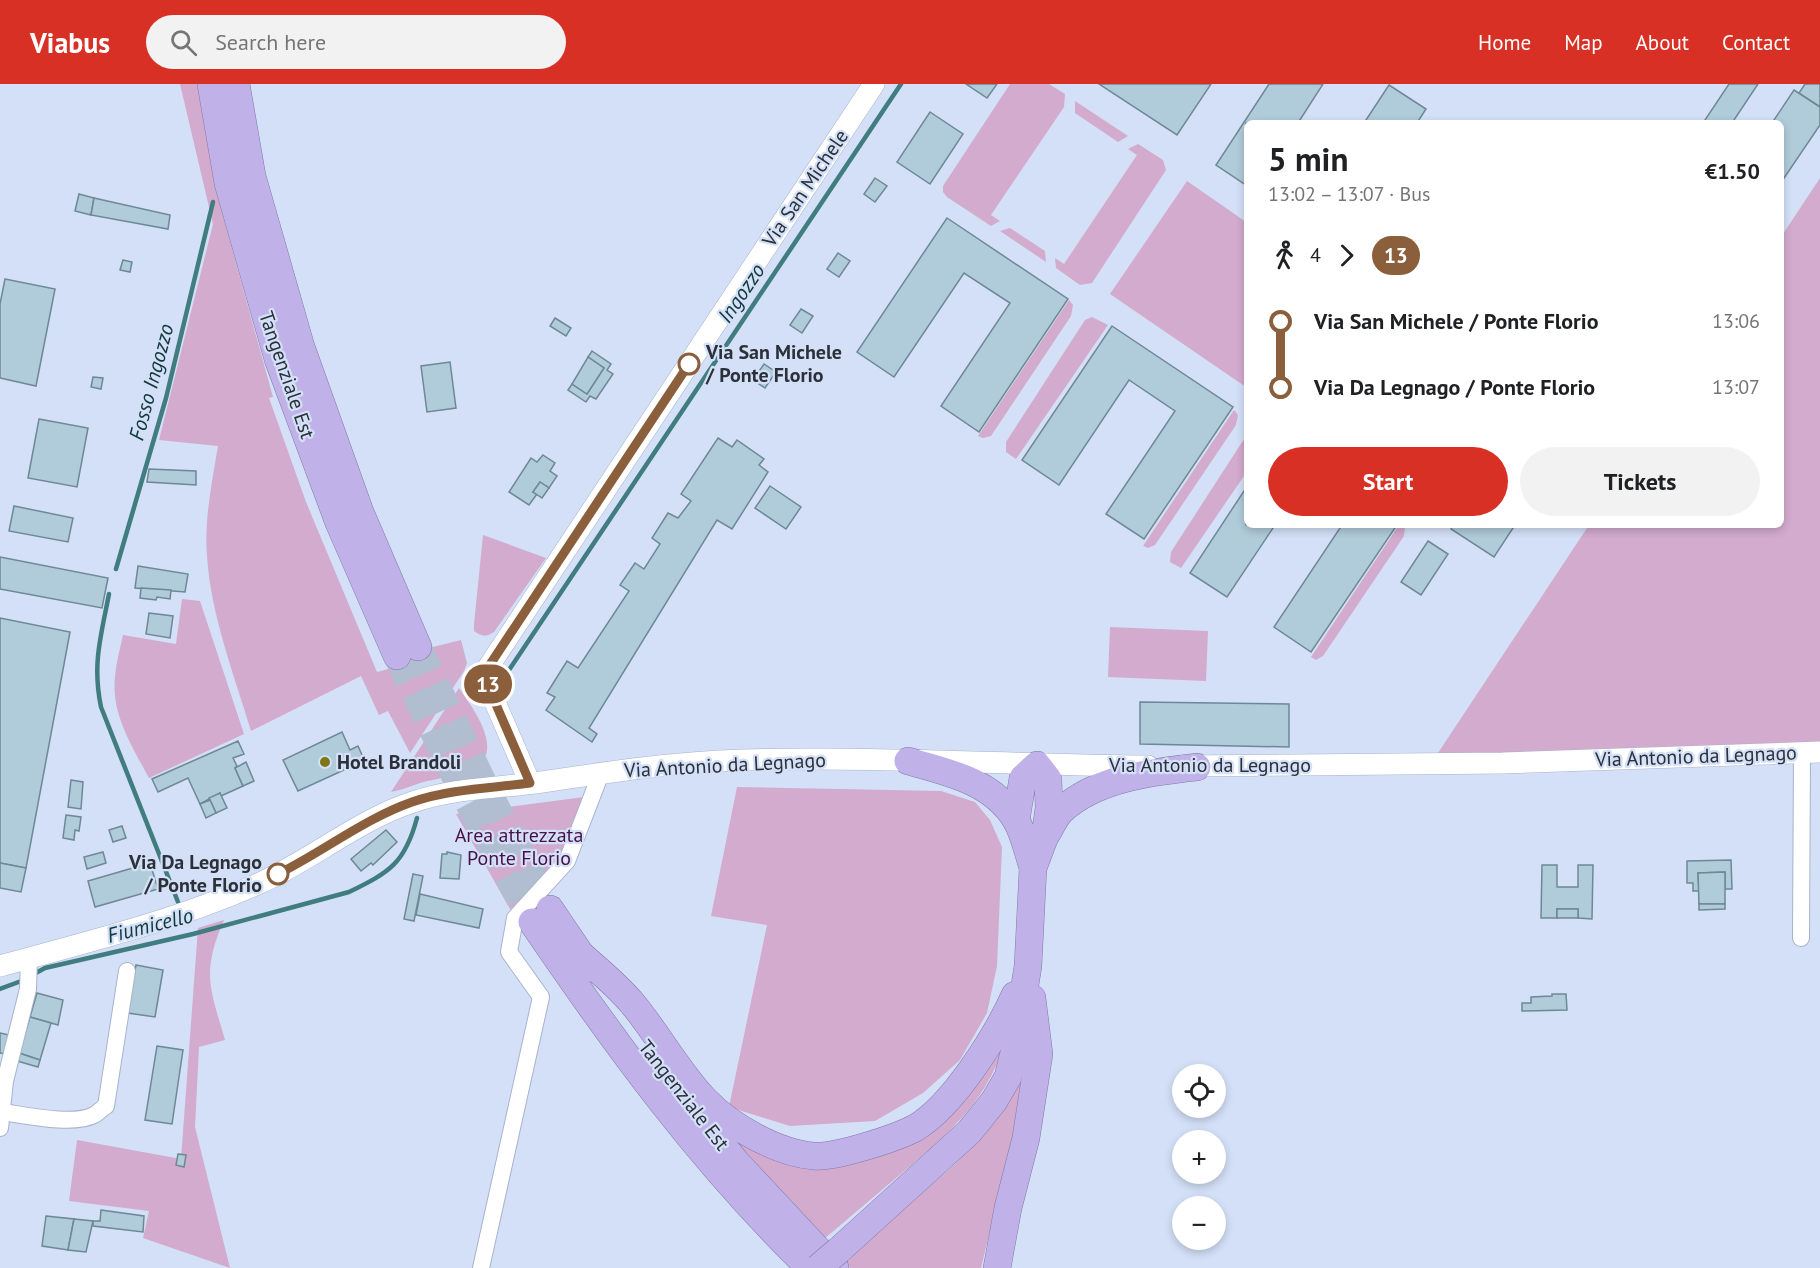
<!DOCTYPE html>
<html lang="en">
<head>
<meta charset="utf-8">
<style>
	body { margin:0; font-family:"PT Sans",sans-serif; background:#f2f2f2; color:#202124; height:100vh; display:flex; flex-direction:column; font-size:22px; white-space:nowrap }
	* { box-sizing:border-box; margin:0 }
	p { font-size:20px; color:#757577 }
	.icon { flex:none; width:33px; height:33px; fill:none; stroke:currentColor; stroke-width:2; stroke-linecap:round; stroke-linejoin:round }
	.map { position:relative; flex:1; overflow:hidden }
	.details { position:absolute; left:1244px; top:36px; width:540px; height:408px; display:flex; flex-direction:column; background:#fff; border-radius:9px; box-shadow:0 3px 9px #0003 }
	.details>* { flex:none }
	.badge { padding:0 12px; border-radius:20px; font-size:21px; line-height:39px }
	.buttons { position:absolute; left:1172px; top:980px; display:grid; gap:12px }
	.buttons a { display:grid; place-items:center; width:54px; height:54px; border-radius:50%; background:#fff; box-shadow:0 3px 9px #0003; font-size:30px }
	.map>.badge { position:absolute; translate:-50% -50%; box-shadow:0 0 0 3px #fff }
	.legs { display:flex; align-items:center; gap:9px; height:66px; padding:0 24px; font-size:20px }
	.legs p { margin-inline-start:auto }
	.head { display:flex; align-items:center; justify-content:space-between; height:102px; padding:0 24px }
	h1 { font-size:33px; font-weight:700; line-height:45px }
	.action { display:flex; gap:12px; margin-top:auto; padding:12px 24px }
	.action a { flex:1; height:69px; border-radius:36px; background:#d93025; color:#fff; font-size:24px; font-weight:700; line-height:69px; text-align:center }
	.action a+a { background:#f2f2f2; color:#202124 }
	ul { padding:0 24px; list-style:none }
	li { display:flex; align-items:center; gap:21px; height:66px; font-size:22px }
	li i { display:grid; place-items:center; width:9px; height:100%; margin:0 8px; background:currentColor }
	li i::after { content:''; width:15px; height:15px; margin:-8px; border:4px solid; border-radius:50%; background:#fff }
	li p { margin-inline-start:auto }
	li:first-child i { background:linear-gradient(#0000 50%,currentColor 0) }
	li:last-child i { background:linear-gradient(currentColor 50%,#0000 0) }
	header { display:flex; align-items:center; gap:36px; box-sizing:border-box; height:84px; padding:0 30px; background:#d93025; color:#fff }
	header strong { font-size:28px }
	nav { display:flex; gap:33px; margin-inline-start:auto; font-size:21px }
	.search { width:420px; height:54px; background:#f2f2f2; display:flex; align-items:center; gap:15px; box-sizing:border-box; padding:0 21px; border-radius:33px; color:#757577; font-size:22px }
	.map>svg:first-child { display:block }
	.green { fill:#d2abce }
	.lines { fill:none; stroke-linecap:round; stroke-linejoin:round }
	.stream { stroke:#407c80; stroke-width:4.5 }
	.building { fill:#b0cbd9; stroke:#6e8895; stroke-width:1.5 }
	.trunk-tunnel { stroke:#b1bdd1; stroke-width:27; stroke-dasharray:27 14; stroke-linecap:butt }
	.minor-casing { stroke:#a8b3ca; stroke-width:18 }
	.tertiary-casing { stroke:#a8b3ca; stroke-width:22 }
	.trunk-casing { stroke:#8278a8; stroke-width:28 }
	.minor { stroke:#fff; stroke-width:16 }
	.tertiary { stroke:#fff; stroke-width:21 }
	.trunk { stroke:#c0b2e8; stroke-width:27 }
	.trunk-bridge-casing { stroke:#8278a8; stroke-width:28; stroke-linecap:butt }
	.trunk-bridge { stroke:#c0b2e8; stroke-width:27 }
	.line-1-casing { stroke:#fff; stroke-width:14 }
	.line-1 { stroke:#8b5e3c; stroke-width:9 }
	.stop-1-dot { fill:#fff; stroke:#8b5e3c; stroke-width:3 }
	.poi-dot { fill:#827517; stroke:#d3e0f7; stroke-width:2 }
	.labels { text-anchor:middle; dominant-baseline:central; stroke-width:4.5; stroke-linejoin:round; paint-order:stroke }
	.street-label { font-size:20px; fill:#2b3039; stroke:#d3e0f7 }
	.stop-label { font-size:20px; font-weight:bold; fill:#2b3039; stroke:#d3e0f7; text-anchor:start }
	.poi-label { font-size:20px; font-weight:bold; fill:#2b3039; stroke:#d3e0f7; text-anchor:start }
	.park-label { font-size:20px; fill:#481047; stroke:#d3e0f7 }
	.water-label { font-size:21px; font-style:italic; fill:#11393b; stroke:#d3e0f7 }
</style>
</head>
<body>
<header>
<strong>Viabus</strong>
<div class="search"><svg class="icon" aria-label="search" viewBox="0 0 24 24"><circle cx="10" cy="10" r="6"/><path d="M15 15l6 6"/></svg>Search here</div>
<nav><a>Home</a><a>Map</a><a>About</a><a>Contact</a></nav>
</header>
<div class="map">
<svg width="1820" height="1184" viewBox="0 0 1820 1184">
	<rect width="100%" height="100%" fill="#d3e0f7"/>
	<!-- green -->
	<g class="green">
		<path d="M180,0H198L221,125L273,313L269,314L306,418L377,588L392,584L429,564L461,556L467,579L464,587L410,669L388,627L379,631L361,592L251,647C234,590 211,532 207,472C204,436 212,398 218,362L159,356L213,140Z"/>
		<path d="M1010,0H1049L1065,10L1064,23L991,131L1000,137L991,142L947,113L943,108V102Z"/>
		<path d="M1075,17L1128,52L1118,58L1075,29Z"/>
		<path d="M1138,60L1163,76L1166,86L1092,199L1080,201L1056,184L1055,174L1064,180L1137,71L1128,65Z"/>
		<path d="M1820,94V663L1436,672L1589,441H1780L1781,153Z"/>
		<path d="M1187,97L1246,138V303L1110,210Z"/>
		<path d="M1010,144L1045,167L1046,178L1000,147Z"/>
		<path d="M1069,216L1073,221L1071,232L991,352L983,354L978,352Z"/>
		<path d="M1092,233L1108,241L1016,375L1006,368V358L1085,236Z"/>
		<path d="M1234,326L1238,331L1236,341L1155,461L1148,464L1143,462Z"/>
		<path d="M1246,352V389L1181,484L1170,478L1171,468Z"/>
		<path d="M1399,441L1405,442L1404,452L1323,572L1316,576L1311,573Z"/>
		<path d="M483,451L546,474L494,548C486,553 482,553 474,547V540Z"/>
		<path d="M182,515L200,517L244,650L149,694C132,662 111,630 115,593C116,579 120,565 123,551L176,560Z"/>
		<path d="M1110,543L1208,547L1206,597L1108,593Z"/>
		<path d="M459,604C473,624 506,668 473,685C459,692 442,694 427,697C415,700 403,706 391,708Z"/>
		<path d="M737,703L941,707L975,718L990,736L1002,763L997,882L987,929L960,976L923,1009L875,1037L790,1042L729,1023L767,841L711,832Z"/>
		<path d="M584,713L563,772L513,830L456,730Z"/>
		<path d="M224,836C201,889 210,904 225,956L199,963L195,1043L230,1184L143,1154L149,1127L69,1117L77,1056L181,1075L198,844Z"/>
		<path d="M1006,949C994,1012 948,1050 902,1089C876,1111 850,1133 824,1155L735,1056L810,1083L858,1079L912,1056Z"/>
		<path d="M1024,981L1012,1055L981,1184H850L841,1175L902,1126L954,1081L987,1046Z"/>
	</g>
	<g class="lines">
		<!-- stream -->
		<g class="stream">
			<path d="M116,485L166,314L213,118"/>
			<path d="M109,510C101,552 92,580 101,623L178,818"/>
			<path d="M509,586L901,0"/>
			<path d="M34,890L45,884L193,850L349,808C390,788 405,779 417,734"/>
			<path d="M0,905L24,896"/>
		</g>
	</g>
	<!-- building -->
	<g class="building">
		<path d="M966,0H997L987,14Z"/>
		<path d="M1099,0H1211L1177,51Z"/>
		<path d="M1269,0H1323L1298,39H1246V101L1216,81Z"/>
		<path d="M1729,0H1758L1732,39H1703Z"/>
		<path d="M1805,0H1820V23L1799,9Z"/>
		<path d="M1389,1L1426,25L1417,39H1364Z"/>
		<path d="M1794,6L1820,23V41L1780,100V39H1772Z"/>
		<path d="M930,28L963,50L930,100L897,78Z"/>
		<path d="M875,94L887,102L875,118L864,110Z"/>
		<path d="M79,110L94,114L91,131L75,127Z"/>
		<path d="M94,114L170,131L168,145L91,131Z"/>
		<path d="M947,134L1068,215L979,348L941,322L1010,219L964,189L894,293L857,268Z"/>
		<path d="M838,169L850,177L839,193L827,185Z"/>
		<path d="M123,176L132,178L130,188L120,186Z"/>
		<path d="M5,195L55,205L36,302L0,294V220Z"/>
		<path d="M801,225L813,232L802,249L790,241Z"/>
		<path d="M555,234L571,244L566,252L550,242Z"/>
		<path d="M1112,242L1233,323L1144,455L1106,430L1175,327L1129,296L1059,401L1022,376Z"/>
		<path d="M592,267L611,280L607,286L613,290L596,315L590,312L586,318L568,306L572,300L587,310L604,284L588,273Z"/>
		<path d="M588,273L604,284L587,310L572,300Z"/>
		<path d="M450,278L456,324L427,328L421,282Z"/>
		<path d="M764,280L776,288L765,304L753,296Z"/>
		<path d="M93,293L103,294L101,305L91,303Z"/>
		<path d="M39,335L88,344L77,403L28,394Z"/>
		<path d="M718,354L732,363L737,356L764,375L759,381L768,388L732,445L717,436L589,644L597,650L592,658L546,626L555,613L547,609L567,577L578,584L629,507L620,501L635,479L644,485L660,460L652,454L668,429L678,434L691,417L681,410Z"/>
		<path d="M543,371L555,379L550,387L557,392L549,404L540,398L533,408L537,410L529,421L509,408L531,374L537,378Z"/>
		<path d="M149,385L196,387V401L147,398Z"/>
		<path d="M540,398L549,404L542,414L533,408Z"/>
		<path d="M770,402L801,423L786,445L755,424Z"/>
		<path d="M1246,404V441H1275L1227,513L1190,489Z"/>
		<path d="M14,422L73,434L68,458L9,447Z"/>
		<path d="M1342,441H1397L1311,568L1274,543Z"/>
		<path d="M1453,441H1515L1494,473L1451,445Z"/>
		<path d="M1428,457L1448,470L1421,511L1401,498Z"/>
		<path d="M0,473L108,494L102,524L0,505Z"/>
		<path d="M138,482L188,490L185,508L135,504Z"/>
		<path d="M141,504L171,506L170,515L157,513L156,516L140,514Z"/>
		<path d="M149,529L173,532L170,554L146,550Z"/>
		<path d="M0,534L70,548L26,784L0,779Z"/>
		<path d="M1140,618L1289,620V663L1140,660Z"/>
		<path d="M342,648L350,666L358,662L366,680L359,683L357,680L298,707L283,676Z"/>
		<path d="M238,657L244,670L233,674L237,682L235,684L243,702L221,712L220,709L200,720L188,694L158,708L152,695Z"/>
		<path d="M246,678L254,697L243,702L235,684Z"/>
		<path d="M71,696L83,698L81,725L68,723Z"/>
		<path d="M220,709L227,724L216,729L209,714Z"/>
		<path d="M210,716L216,729L206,734L200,720Z"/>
		<path d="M66,731L81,733L79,747L75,746L74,756L63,754Z"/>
		<path d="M122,742L126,754L113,758L109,746Z"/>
		<path d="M386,746L397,758L373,781L371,779L361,787L351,775Z"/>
		<path d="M103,768L106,779L87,785L84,773Z"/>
		<path d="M447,768L461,771L459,795L440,794L442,770H447Z"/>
		<path d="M1731,776L1732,805H1725V788L1698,789L1699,807H1693V799H1687V777Z"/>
		<path d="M0,779L26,784L21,808L0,804Z"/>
		<path d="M150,779L158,805L95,823L88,797Z"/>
		<path d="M1542,781H1557V803H1578V781H1593L1592,835L1578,834V825H1557V834H1541Z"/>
		<path d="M1725,788V820H1699L1698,789Z"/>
		<path d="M413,790L423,792L414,837L404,835Z"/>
		<path d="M420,810L483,825L479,844L416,831Z"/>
		<path d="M1699,820H1725V825L1699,826Z"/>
		<rect x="1557" y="825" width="21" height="9"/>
		<path d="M136,881L163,886L155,933L128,929Z"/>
		<path d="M37,909L63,916L58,941L30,933Z"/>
		<path d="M1552,910H1566L1567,926L1522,927V919H1531V913L1552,912Z"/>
		<path d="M30,933L51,939L40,976L19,969Z"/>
		<path d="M0,949L9,951L5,970L0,969Z"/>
		<path d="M157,962L183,966L172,1040L145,1036Z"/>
		<path d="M19,969L40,976L38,983L17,977Z"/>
		<path d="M178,1070L186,1071L184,1083L176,1081Z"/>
		<path d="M101,1126L144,1132L143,1148L93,1142V1137H100Z"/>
		<path d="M46,1132L74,1135L68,1166L42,1162Z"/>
		<path d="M74,1135L93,1137L86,1168L68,1166Z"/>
	</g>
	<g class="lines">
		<!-- trunk-tunnel -->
		<g class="trunk-tunnel">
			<path d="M418,563L485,702L550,825"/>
			<path d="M397,572L462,707L532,838"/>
		</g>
		<!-- minor casing -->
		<g class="minor-casing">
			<g id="minor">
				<path d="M1801,854L1802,669"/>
				<path d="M2,1028C25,1031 73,1042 94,1031C98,1029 102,1024 106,1022L127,887"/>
				<path d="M0,1044L5,997L28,905L29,874"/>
				<path d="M481,1184L541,913L509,868L515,834L567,777L601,689"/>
			</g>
		</g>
		<!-- tertiary casing -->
		<g class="tertiary-casing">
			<g id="tertiary">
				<path d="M1182,682L1503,679L1820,668"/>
				<path d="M530,699L488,602L487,585L874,0"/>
				<path d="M0,882C88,858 177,836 260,799C313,775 358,736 413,718C453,704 500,704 542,698C608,688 675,678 743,676C878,672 1013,681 1148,682"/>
			</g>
		</g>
		<!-- trunk casing -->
		<g class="trunk-casing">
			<g id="trunk">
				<path d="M211,0L228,99L278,275L339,439L397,572"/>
				<path d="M236,0L252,92L301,263L360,428L418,563"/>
				<path d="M908,677C947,688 993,697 1016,736C1024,750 1028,769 1033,784"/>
				<path d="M1046,751C1051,743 1055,733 1061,727C1096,694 1152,688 1197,683"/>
				<path d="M550,825L590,884"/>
				<path d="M532,838C615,960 703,1081 810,1184"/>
				<path d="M579,869C597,885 617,901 632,919C658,950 678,988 706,1017C731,1043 778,1069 814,1072C835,1074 896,1054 915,1044C953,1022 997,951 1015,911"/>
				<path d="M684,1015L737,1079L835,1184"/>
				<path d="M839,1166L969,1048L994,1017L1008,993L1014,969L1028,882L1033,784L1045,752L1049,724L1048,695L1037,681L1023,694L1016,736"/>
				<path d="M997,1184L1008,1124L1026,1054L1039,970L1032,914"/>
			</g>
		</g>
		<!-- minor -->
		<use href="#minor" class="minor"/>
		<!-- tertiary -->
		<use href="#tertiary" class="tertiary"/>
		<!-- trunk -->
		<use href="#trunk" class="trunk"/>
		<!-- trunk-bridge casing -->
		<g class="trunk-bridge-casing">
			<path id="trunk-bridge" d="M818,1184L839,1166"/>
		</g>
		<!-- trunk-bridge -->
		<use href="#trunk-bridge" class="trunk-bridge"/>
	</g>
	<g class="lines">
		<!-- line-1 casing -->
		<g class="line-1-casing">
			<path id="line-1" d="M278,790C324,767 364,735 412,718C449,705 492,704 530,699L488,602L487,585L689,280"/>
		</g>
		<!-- line-1 -->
		<use href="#line-1" class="line-1"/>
	</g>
	<!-- markers -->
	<g class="stop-1-dot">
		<circle cx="689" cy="280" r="10"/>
		<circle cx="278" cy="790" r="10"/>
	</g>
	<circle class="poi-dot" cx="325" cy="678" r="6"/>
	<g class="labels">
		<!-- street labels -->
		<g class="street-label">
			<text transform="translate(805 104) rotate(-56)">Via San Michele</text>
			<text transform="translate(287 291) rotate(71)">Tangenziale Est</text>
			<text transform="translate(1696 672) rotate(-2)">Via Antonio da Legnago</text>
			<text transform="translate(725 681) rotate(-3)">Via Antonio da Legnago</text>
			<text x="1210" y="681">Via Antonio da Legnago</text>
			<text transform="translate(684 1011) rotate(52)">Tangenziale Est</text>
		</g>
		<!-- stop labels -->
		<g class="stop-label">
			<text x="706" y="268">Via San Michele<tspan x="706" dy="23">/ Ponte Florio</tspan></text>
			<text x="262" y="778" text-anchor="end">Via Da Legnago<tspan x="262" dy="23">/ Ponte Florio</tspan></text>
		</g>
		<!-- poi labels -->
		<g class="poi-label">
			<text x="337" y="678">Hotel Brandoli</text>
		</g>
		<!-- park labels -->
		<g class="park-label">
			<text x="519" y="751">Area attrezzata<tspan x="519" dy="23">Ponte Florio</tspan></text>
		</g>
		<!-- water labels -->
		<g class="water-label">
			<text transform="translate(741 209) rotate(-56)">Ingozzo</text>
			<text transform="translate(151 298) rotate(-75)">Fosso Ingozzo</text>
			<text transform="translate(150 841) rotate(-14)">Fiumicello</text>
		</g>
	</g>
</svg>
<div class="buttons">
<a><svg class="icon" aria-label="locate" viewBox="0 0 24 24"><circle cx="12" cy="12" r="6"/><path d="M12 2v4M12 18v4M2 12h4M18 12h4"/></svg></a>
<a>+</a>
<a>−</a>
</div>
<b class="badge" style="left:488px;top:600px;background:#8b5e3c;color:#fff">13</b>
<section class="details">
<div class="head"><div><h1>5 min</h1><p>13:02 – 13:07 · Bus</p></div><b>€1.50</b></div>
<div class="legs"><svg class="icon" aria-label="walk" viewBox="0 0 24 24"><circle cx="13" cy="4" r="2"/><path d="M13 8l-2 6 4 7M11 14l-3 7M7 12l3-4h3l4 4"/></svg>4<svg class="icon" aria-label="forward" viewBox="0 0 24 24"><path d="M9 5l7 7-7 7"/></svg><b class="badge" style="background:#8b5e3c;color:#fff">13</b></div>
<ul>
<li><i style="color:#8b5e3c"></i><b>Via San Michele / Ponte Florio</b><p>13:06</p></li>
<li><i style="color:#8b5e3c"></i><b>Via Da Legnago / Ponte Florio</b><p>13:07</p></li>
</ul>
<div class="action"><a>Start</a><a>Tickets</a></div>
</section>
</div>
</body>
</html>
